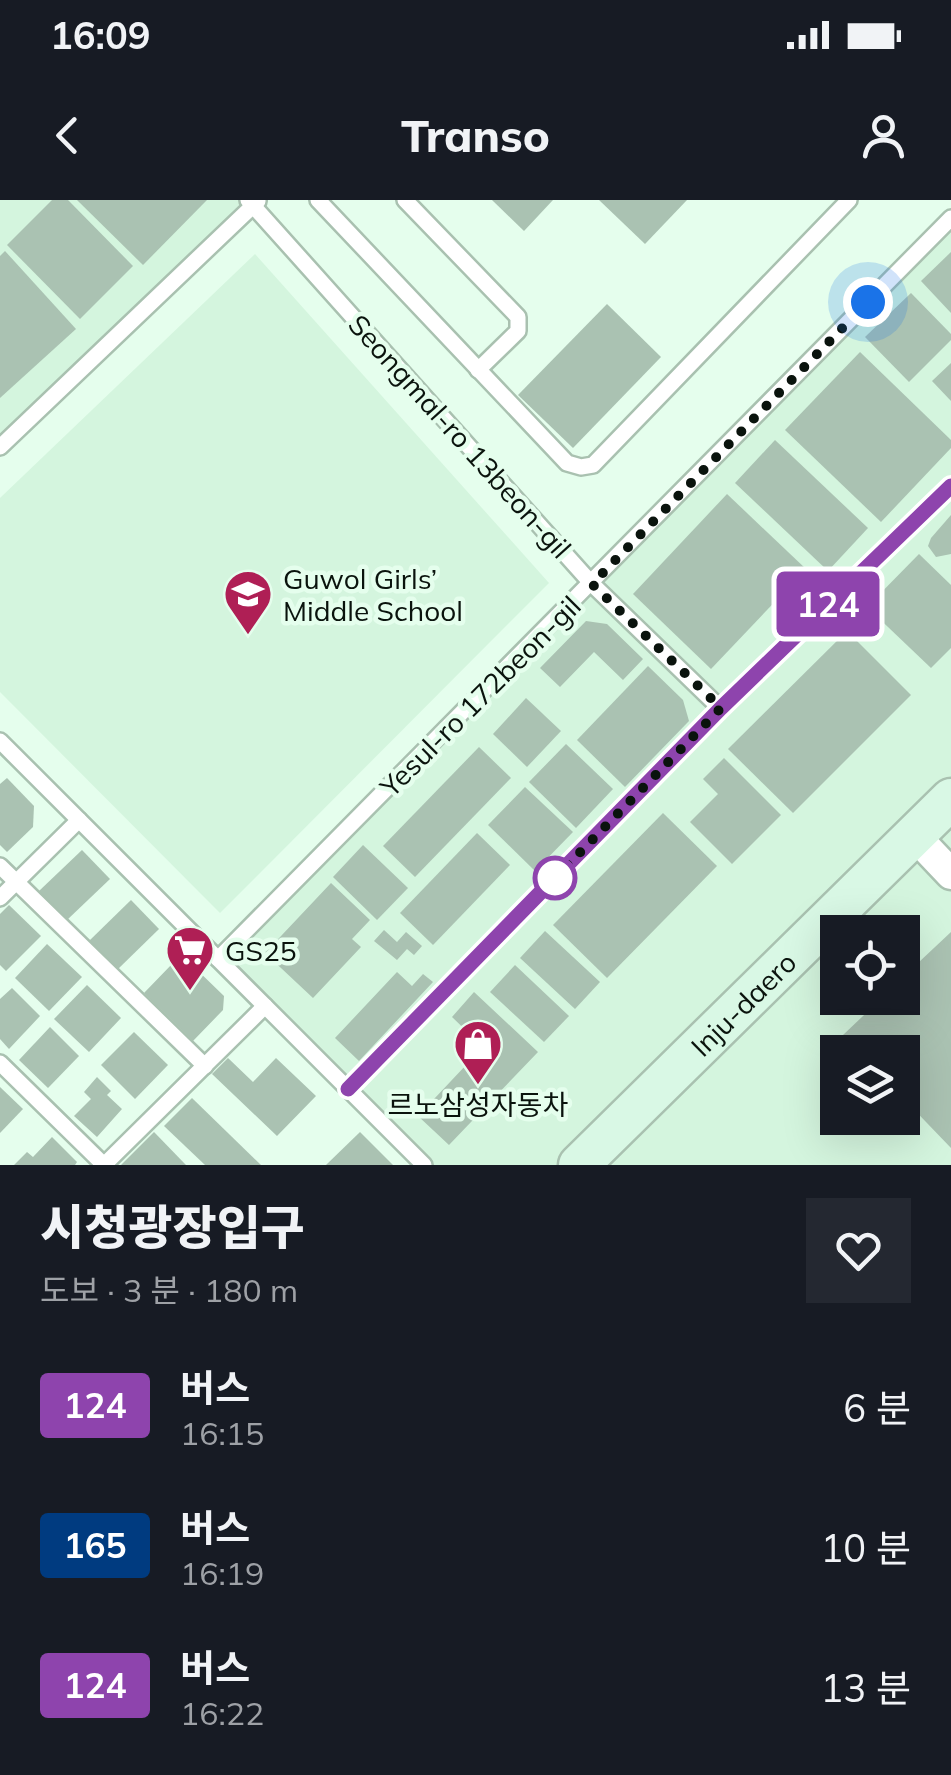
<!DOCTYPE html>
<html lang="ko">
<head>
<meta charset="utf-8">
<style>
	body { margin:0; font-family:Mulish,"Noto Sans KR",sans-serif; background:#242831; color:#f1f3f6; height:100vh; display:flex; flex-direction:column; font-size:38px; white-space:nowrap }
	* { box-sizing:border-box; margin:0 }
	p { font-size:32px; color:#9ea1a6 }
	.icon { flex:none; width:55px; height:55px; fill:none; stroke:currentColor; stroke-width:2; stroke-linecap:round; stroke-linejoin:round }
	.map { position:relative; height:965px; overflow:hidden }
	.details { display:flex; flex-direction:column; background:#171b24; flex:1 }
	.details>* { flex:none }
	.badge { padding:0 20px; border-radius:8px; font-size:35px; line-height:65px }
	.fabs { position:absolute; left:820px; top:715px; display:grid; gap:20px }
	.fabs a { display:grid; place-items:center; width:100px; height:100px; border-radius:0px; background:#171b24; box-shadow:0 10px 40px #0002; font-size:50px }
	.you { position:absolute; width:50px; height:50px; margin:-25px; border:8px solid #fff; border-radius:50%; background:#1a73e8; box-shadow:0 0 0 15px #1a73e833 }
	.map>.badge { position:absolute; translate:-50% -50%; box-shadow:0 0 0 5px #fff }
	.round { display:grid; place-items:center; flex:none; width:105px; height:105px; border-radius:0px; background:#242831 }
	.summary { display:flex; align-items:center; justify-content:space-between; height:170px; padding:0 40px }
	h1 { font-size:48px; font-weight:800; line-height:75px }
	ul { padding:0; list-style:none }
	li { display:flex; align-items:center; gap:30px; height:140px; padding:0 40px }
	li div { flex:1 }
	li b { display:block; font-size:38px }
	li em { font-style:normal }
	li .badge { min-width:110px; font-weight:700; text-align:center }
	.status { display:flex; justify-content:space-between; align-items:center; height:70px; padding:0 50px; background:#171b24; direction:ltr }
	.status svg { height:28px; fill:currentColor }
	header { display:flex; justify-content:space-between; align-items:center; height:130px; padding:0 40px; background:#171b24; font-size:45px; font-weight:800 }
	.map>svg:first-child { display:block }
	.built { fill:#d4f5de; fill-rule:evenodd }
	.building { fill:#aac2b2 }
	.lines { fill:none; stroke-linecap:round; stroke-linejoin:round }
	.lane-casing { stroke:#a9c1b0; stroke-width:20 }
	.street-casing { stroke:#a9c1b0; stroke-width:35 }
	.secondary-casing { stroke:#a9c1b0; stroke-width:45 }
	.lane { stroke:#fff; stroke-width:15 }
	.street { stroke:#fff; stroke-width:30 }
	.secondary { stroke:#d9f8e5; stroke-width:40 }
	.line-casing { stroke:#fff; stroke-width:22 }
	.line { stroke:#8e44ad; stroke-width:15 }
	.walk { stroke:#0a130d; stroke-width:10; stroke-dasharray:0 18 }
	.stop-dot { fill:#fff; stroke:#8e44ad; stroke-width:5 }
	.labels { text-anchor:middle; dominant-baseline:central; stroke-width:9; stroke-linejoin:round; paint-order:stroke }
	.street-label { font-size:28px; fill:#0a130d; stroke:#e5feed }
	.poi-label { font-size:28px; fill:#0a130d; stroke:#e5feed; text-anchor:start }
</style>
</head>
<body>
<div class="status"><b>16:09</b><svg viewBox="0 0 49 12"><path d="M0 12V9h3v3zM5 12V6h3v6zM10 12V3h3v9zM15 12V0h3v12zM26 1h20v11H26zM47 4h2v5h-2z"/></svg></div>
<header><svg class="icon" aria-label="back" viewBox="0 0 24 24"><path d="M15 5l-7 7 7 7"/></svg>Transo<svg class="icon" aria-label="person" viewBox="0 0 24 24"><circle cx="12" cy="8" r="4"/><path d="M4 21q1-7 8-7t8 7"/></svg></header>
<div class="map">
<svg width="951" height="965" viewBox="0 0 951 965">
	<rect width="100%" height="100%" fill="#e5feed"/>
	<!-- built -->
	<g class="built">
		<path d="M0,0H248L0,249Z"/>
		<path d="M951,23V965H424L218,759ZM838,732H902V798H838ZM838,852H902V918H838Z"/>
		<path d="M255,54L549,383L220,713L0,492V298Z"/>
	</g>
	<!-- building -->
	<g class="building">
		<path d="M52,0H68L133,66L80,119L7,45Z"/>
		<path d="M77,0H207L143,65Z"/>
		<path d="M492,0H553L524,31Z"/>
		<path d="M599,0H687L645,44Z"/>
		<path d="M5,51L76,129L0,198V56Z"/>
		<path d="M951,52V113L921,81Z"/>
		<path d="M911,93L951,134V140L909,182L865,137Z"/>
		<path d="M607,104L661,157L573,248L518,195Z"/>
		<path d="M860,152L951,240V248L881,322L785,230Z"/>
		<path d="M951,163V201L932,181Z"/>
		<path d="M775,240L868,328L828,371L735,283Z"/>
		<path d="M727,294L806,369L711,469L633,394Z"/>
		<path d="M951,315V354L936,357L928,346L931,338Z"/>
		<path d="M919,354L951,385V448L931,468L867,407Z"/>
		<path d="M586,421L607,424L643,459L623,480L594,452L560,487L540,468Z"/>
		<path d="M847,431L911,495L793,613L728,549Z"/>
		<path d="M648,466L683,500L689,521L625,587L577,540Z"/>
		<path d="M526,498L561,531L527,567L493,534Z"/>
		<path d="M566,544L613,589L576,628L529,582Z"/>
		<path d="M479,547L511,578L415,677L383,646Z"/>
		<path d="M724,558L781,615L732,664L690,622L718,594L703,579Z"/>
		<path d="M7,578L34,606L33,627L7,652L0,645V584Z"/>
		<path d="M525,587L573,632L535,671L488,625Z"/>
		<path d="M663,613L717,666L607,778L553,725Z"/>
		<path d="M477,633L510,665L433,745L400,713Z"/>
		<path d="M363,645L408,688L377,720L333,677Z"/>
		<path d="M82,650L110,679L67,720L39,691Z"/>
		<path d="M331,683L370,720L352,739L361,747L313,798L265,753Z"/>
		<path d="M131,700L159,729L117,770L89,741Z"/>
		<path d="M9,705L41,736L6,771L0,765V714Z"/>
		<path d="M384,730L397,742L406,732L422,746L414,755L407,749L397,760L374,741Z"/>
		<path d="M545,731L600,782L575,809L520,758Z"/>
		<path d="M951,732V948L902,897V852H860L843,835L882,798H902V778Z"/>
		<path d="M47,744L82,777L49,811L15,778Z"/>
		<path d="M173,763L183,773L192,765L224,796L223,810L193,841L144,793Z"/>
		<path d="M515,765L569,816L544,842L490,792Z"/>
		<path d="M397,772L412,786L423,774L433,782L359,861L335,838Z"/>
		<path d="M87,785L121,818L89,852L54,819Z"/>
		<path d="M12,788L40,816L9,849L0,839V799Z"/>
		<path d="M474,792L538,852L449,945L418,916L483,847L452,817Z"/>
		<path d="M50,827L79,856L48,888L19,860Z"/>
		<path d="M134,832L168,865L135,899L101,865Z"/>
		<path d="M228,858L253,882L276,858L316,896L277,936L212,874Z"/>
		<path d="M97,877L111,891L107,895L122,909L97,937L74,916L91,899L84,892Z"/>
		<path d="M0,887L23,909L0,933Z"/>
		<path d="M192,898L261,965H205L164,926Z"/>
		<path d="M154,932L186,965H121Z"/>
		<path d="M360,932L393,965H326Z"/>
		<path d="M52,937L77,962L75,965H14L27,952L33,957Z"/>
	</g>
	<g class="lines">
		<!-- lane casing -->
		<g class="lane-casing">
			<g id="lane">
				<path d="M248,0L592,384L721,509"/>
				<path d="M318,0L567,263L581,267L593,265L849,0"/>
				<path d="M405,0L518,117V131L478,170"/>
				<path d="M0,247L258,1"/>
				<path d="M0,541L424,965"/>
				<path d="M0,666L205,866"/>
				<path d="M0,698L79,620"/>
				<path d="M218,759L951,18"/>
				<path d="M0,863L104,965"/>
				<path d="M348,889L721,509L951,286"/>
				<path d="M104,965L265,806"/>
			</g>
		</g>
		<!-- street casing -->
		<g class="street-casing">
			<path id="street" d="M914,635L951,674"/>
		</g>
		<!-- secondary casing -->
		<g class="secondary-casing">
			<g id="secondary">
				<path id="s1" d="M579,965L951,599"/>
			</g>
		</g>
		<!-- lane -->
		<use href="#lane" class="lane"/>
		<!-- street -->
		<use href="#street" class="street"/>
		<!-- secondary -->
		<use href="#secondary" class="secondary"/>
	</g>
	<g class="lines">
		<!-- line casing -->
		<g class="line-casing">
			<path id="line" d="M348,889L721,508L951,286"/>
		</g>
		<!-- line -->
		<use href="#line" class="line"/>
		<!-- walk -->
		<path class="walk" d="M555,678L721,508L592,384L868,102"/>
	</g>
	<!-- icons -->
	<defs>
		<g id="school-pin" transform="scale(2.5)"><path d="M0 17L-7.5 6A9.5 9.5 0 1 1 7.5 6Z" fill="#af1f55" stroke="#e5feed"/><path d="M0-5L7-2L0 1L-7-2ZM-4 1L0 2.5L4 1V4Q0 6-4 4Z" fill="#fff"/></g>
		<g id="supermarket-pin" transform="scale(2.5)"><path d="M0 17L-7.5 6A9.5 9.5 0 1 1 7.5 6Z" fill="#af1f55" stroke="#e5feed"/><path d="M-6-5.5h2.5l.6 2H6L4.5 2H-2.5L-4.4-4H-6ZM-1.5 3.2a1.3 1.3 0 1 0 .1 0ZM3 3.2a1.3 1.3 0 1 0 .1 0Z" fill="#fff"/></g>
		<g id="shop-pin" transform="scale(2.5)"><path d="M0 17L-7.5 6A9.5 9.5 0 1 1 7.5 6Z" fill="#af1f55" stroke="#e5feed"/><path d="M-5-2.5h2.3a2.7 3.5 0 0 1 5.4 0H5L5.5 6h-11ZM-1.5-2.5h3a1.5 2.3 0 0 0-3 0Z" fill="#fff"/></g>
	</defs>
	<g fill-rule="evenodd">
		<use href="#school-pin" x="248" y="394"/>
		<use href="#supermarket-pin" x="190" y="750"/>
		<use href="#shop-pin" x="478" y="844"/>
	</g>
	<!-- markers -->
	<circle class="stop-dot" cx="555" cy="678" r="20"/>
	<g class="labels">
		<!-- street labels -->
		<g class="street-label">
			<text transform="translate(460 236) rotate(48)">Seongmal-ro 13beon-gil</text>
			<text transform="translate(480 496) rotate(-45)">Yesul-ro 172beon-gil</text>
			<text stroke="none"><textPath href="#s1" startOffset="230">Inju-daero</textPath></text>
		</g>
		<!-- poi labels -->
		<g class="poi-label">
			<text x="283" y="378">Guwol Girls’<tspan x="283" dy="32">Middle School</tspan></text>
			<text x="225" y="750">GS25</text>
			<text x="478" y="904" text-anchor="middle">르노삼성자동차</text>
		</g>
	</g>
</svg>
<div class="fabs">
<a><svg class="icon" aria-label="locate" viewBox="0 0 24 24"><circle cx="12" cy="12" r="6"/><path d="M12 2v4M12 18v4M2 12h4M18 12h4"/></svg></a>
<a><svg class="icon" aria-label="layers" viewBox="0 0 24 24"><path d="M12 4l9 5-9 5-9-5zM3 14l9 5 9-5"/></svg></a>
</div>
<div class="you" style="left:868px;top:102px"></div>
<b class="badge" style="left:828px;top:404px;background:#8e44ad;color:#fff">124</b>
</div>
<section class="details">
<div class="summary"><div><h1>시청광장입구</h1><p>도보 · 3 분 · 180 m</p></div><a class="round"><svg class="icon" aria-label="heart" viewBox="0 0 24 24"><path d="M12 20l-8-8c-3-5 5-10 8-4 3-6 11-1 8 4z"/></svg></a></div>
<ul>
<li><span class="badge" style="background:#8e44ad;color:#fff">124</span><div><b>버스</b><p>16:15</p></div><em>6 분</em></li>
<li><span class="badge" style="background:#003b80;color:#fff">165</span><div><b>버스</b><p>16:19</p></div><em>10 분</em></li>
<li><span class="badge" style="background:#8e44ad;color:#fff">124</span><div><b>버스</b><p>16:22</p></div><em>13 분</em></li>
</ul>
</section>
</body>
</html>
